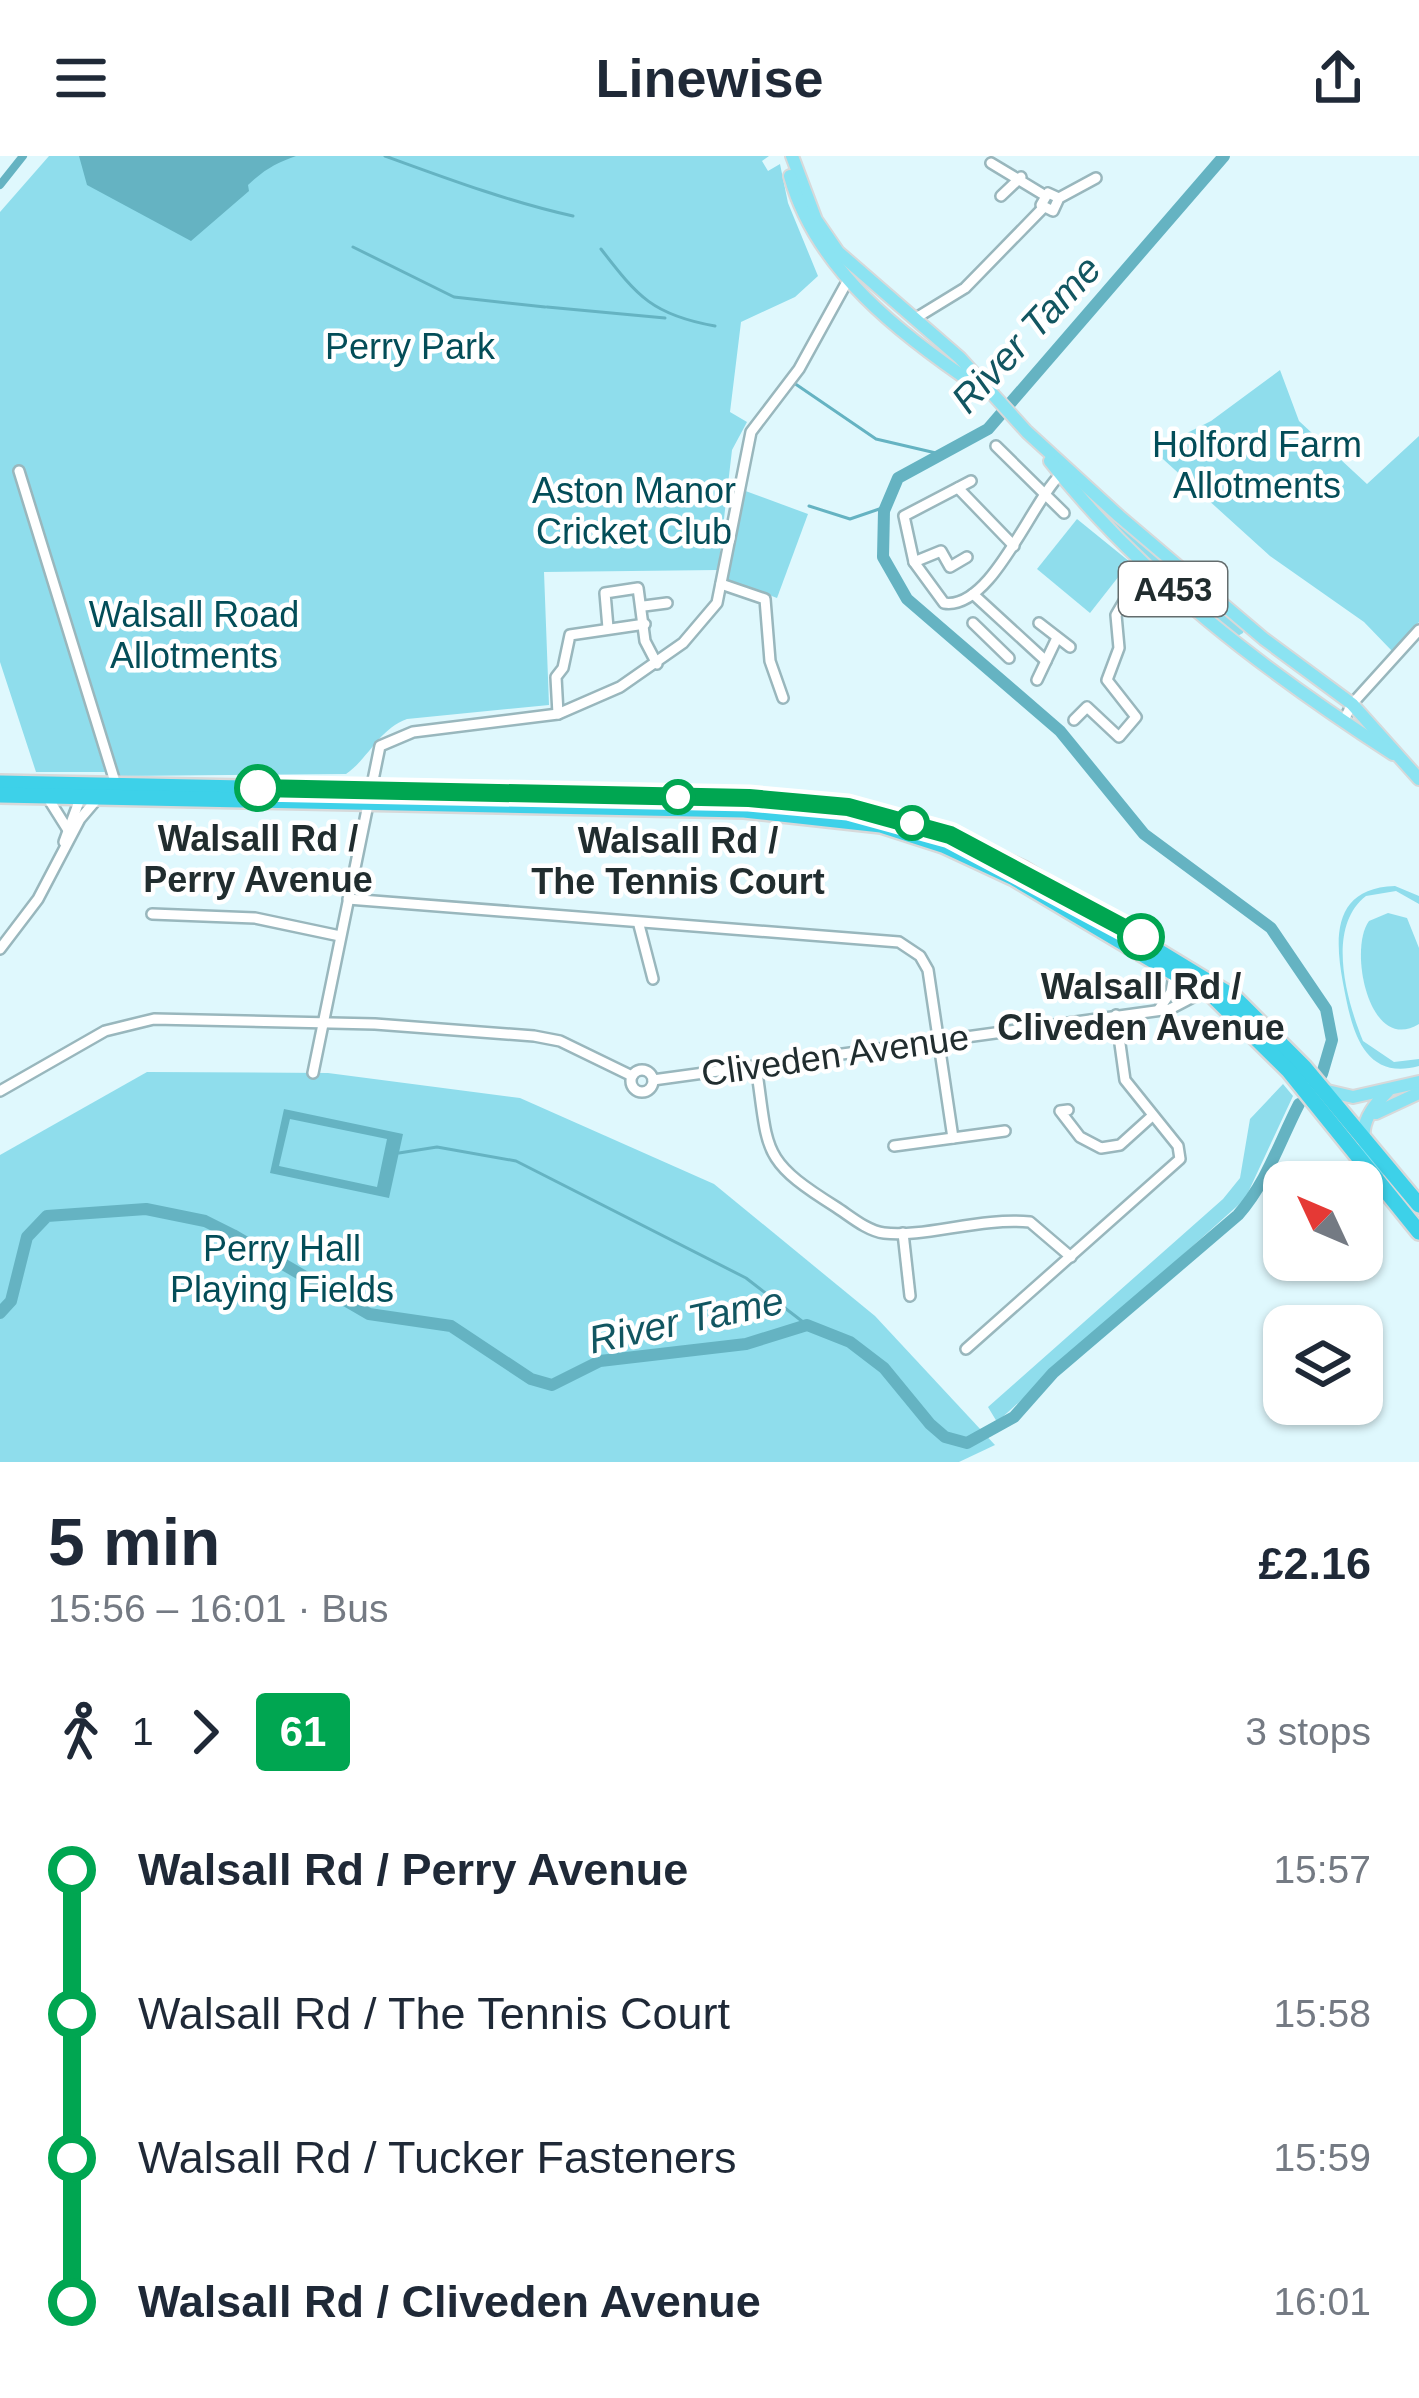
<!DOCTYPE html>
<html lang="en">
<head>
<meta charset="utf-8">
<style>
	body { margin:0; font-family:Arial,sans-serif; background:#f6f6f7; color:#1f2937; height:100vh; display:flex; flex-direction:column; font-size:45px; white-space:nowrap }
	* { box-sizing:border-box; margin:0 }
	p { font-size:39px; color:#747a83 }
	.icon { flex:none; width:66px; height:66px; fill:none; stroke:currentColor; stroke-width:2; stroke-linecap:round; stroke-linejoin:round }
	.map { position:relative; height:1306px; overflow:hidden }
	.details { display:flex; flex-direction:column; background:#fff; flex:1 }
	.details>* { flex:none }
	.badge { padding:0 24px; border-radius:9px; font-size:42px; line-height:78px }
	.needle { width:78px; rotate:314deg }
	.fabs { position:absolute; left:1263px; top:1005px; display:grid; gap:24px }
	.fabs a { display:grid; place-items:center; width:120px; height:120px; border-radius:24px; background:#fff; box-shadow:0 3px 9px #0004; font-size:60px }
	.map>.badge { position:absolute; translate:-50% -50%; box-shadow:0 0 0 6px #fff }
	.legs { display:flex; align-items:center; gap:18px; height:132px; padding:0 48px; font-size:39px }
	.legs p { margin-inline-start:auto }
	.headline { display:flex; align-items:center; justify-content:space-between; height:204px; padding:0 48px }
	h1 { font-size:66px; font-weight:700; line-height:90px }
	ul { padding:0 48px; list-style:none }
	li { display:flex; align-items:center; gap:42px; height:144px; font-size:45px }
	li i { display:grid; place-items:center; width:18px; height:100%; margin:0 15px; background:currentColor }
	li i::after { content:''; width:30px; height:30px; margin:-15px; border:9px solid; border-radius:50%; background:#fff }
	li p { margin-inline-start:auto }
	li:first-child i { background:linear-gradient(#0000 50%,currentColor 0) }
	li:last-child i { background:linear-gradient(currentColor 50%,#0000 0) }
	header { display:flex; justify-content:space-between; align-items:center; height:156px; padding:0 48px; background:#fff; font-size:54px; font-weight:700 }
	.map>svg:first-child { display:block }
	.green { fill:#8fddec }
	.water { fill:#65b3c2; fill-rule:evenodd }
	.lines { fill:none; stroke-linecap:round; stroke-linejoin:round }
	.stream { stroke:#65b3c2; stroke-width:3 }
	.canal { stroke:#65b3c2; stroke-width:8 }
	.river { stroke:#65b3c2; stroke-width:12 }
	.minor-casing { stroke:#99b7bd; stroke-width:14 }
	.major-casing { stroke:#d7d9da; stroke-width:16 }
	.highway-casing { stroke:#d7d9da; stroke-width:20 }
	.minor { stroke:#fff; stroke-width:9 }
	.major { stroke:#8be3f2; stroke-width:12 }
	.highway { stroke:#3dd1e9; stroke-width:15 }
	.line-1-casing { stroke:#fff; stroke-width:27 }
	.line-1 { stroke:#00a651; stroke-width:18 }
	.stop-1-dot { fill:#fff; stroke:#00a651; stroke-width:6 }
	.labels { text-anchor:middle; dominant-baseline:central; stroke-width:9; stroke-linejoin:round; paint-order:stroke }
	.shield { fill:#fff; stroke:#646c6d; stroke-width:3 }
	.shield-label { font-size:33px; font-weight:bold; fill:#212d2f }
	.park-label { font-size:36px; fill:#034d58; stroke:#fff }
	.stop-label { font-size:36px; font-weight:bold; fill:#212d2f; stroke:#fff }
	.street-label { font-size:36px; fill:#212d2f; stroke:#fff }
	.water-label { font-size:39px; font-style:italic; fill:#125661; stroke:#fff }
</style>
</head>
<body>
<header><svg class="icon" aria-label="menu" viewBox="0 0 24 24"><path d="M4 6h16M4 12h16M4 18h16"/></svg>Linewise<svg class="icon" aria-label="share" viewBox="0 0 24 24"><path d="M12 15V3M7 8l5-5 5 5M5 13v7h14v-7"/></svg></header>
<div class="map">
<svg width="1419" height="1306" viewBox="0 0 1419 1306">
	<rect width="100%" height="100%" fill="#dff8fd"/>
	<!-- green -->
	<g class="green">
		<path d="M49,0H769L762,5L768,15L780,8L788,47L818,120L795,141L741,166L730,256L747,266L732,294L718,414L544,416L549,549L407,563C378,574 370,601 346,618L120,620L48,401L42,405L105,616H36L0,506V56Z"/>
		<path d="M1280,214L1299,265L1367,328L1419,280V466L1392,495L1364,466L1270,400L1153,294L1211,265Z"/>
		<path d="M740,333L808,358L777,442L727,423Z"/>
		<path d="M1087,342L1244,473L1243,477L1236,481L1119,384Z"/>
		<path d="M1077,363L1130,406L1090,457L1037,413Z"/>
		<path d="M1395,730L1419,740V748L1396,735L1366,740C1326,771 1346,843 1363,885L1394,906L1419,903V910C1361,926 1351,869 1343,827C1334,779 1334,732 1395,730Z"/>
		<path d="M1388,757L1407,762L1419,792V868C1369,899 1348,793 1369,765Z"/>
		<path d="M147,916L328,917L520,942L714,1028L875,1160L995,1289L959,1306H0V999Z"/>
		<path d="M1283,928L1293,940L1245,1043L997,1266L988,1251L1223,1043L1240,1022L1250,963Z"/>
	</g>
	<!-- water -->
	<g class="water">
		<path d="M79,0H296C277,7 266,12 248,29L249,35L191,85L87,29Z"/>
		<path d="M284,953L403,978L389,1042L270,1017ZM290,963L387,983L377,1031L279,1010Z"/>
	</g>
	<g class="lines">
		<!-- stream -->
		<g class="stream">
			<path d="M385,0C448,23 510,46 573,60"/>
			<path d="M353,91L454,141L545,151"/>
			<path d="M601,93C638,141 653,159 715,170"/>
			<path d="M547,151L665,162"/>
			<path d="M794,227L876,283L936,297"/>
			<path d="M809,350L850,363L885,351"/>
			<path d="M399,997L437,991L516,1005L746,1122L807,1169"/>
		</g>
		<!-- canal -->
		<path class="canal" d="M0,29L23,0"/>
		<!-- river -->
		<g class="river">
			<path d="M1224,0L988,273L898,322L884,355L883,401L907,443L1060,575L1144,678L1271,772L1326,853L1332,884L1322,918"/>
			<path d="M0,1157L11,1145L27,1081L47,1060L146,1053L205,1065L233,1079L369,1158L451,1170L531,1223L552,1229L600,1205L746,1188L807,1169L850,1186L884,1212L930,1268L945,1281L967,1287L1014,1261L1053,1217L1238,1059C1267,1026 1279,987 1299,948"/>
		</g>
		<!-- minor casing -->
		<g class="minor-casing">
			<g id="minor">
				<path d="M991,7L1044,39"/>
				<path d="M1001,40L1021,21"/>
				<path d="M1059,42L1053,55L1041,49L1048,37L1059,42L1096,22"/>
				<path d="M916,162L965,132L1043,52"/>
				<path d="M996,290L1064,357"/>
				<path d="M19,315L116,629"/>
				<path d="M971,325L904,360L914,406L944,447C991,455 1031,346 1061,318"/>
				<path d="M958,332L1014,390"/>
				<path d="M914,406L941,395L950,411L967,401"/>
				<path d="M721,428L765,443L770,505L783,542"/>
				<path d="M973,438L1046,505"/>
				<path d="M644,450L667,447"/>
				<path d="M973,467L1009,502"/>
				<path d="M1039,467L1070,491"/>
				<path d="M608,472L605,437L638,432L645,485L657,508"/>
				<path d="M1037,524L1056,484"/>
				<path d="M558,558L556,521L563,512L570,479L645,468"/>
				<path d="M1074,564L1087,551L1119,581L1136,561L1107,524L1119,492L1116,459L1145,409"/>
				<path d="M1344,564L1352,548L1419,474"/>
				<path d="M46,639L68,674"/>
				<path d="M64,686L81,640"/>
				<path d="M348,743L899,786L920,800L928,814L953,982"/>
				<path d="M152,758L255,762L340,780"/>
				<path d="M639,769L653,823"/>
				<path d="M0,793L38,743L80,663L97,643"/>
				<path d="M1159,853L1171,836L1175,814"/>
				<path d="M756,910C769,996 759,1003 836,1051C850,1060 867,1075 884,1077C925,1082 980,1061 1030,1066L1071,1101"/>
				<circle cx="642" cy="925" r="11"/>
				<path d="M313,917L380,590L413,576L558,558L620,531L683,487L717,447L751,276L799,213L848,124"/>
				<path d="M653,924L1170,853L1193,841L1200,828"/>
				<path d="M0,935L105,875L154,863L375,868L534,880L560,885L632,920"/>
				<path d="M1068,954L1060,955L1080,981L1101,992L1120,989L1151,961"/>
				<path d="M894,990L1005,975"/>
				<path d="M903,1077L910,1140"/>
				<path d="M966,1193L1180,1003L1178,990L1125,924L1116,859"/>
			</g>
		</g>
		<!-- major casing -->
		<g class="major-casing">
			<g id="major">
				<path d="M792,0L816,64L838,96L960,202L1027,276L1119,360L1264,483L1352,548L1419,623"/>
				<path d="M790,20C816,114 901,179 980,232"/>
				<path d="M1050,305C1141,422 1268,517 1393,598"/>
				<path d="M1323,934L1353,941L1419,926"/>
				<path d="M1376,957L1419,937"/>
				<path d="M1379,1015C1355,984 1360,962 1388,935"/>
			</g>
		</g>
		<!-- highway casing -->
		<g class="highway-casing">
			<g id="highway">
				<path d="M0,627L441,636"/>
				<path d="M465,636L810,646L885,658L950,679L1023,713L1235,842L1304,911L1419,1049"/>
				<path d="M0,639L744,654L881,669L943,689L1014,722L1213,840L1289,915L1419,1076"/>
			</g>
		</g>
		<!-- minor -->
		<use href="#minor" class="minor"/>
		<!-- major -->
		<use href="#major" class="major"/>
		<!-- highway -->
		<use href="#highway" class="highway"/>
	</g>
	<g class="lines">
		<!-- line-1 casing -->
		<g class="line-1-casing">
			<path id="line-1" d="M258,632L749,642L848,651L950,679L1141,781"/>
		</g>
		<!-- line-1 -->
		<use href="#line-1" class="line-1"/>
	</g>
	<!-- markers -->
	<g class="stop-1-dot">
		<circle cx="258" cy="632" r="21"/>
		<circle cx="678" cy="641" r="15"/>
		<circle cx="912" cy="667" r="15"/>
		<circle cx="1141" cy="781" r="21"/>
	</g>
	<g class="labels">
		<!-- shield labels -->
		<rect class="shield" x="1119" y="406" width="108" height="54" rx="9"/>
		<g class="shield-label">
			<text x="1173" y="433">A453</text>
		</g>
		<!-- park labels -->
		<g class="park-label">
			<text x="410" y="190">Perry Park</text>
			<text x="1257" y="288">Holford Farm<tspan x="1257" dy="41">Allotments</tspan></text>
			<text x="634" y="334">Aston Manor<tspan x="634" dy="41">Cricket Club</tspan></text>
			<text x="194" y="458">Walsall Road<tspan x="194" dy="41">Allotments</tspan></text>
			<text x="282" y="1092">Perry Hall<tspan x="282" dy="41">Playing Fields</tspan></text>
		</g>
		<!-- stop labels -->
		<g class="stop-label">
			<text x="258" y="682">Walsall Rd /<tspan x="258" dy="41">Perry Avenue</tspan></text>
			<text x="678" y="684">Walsall Rd /<tspan x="678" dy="41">The Tennis Court</tspan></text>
			<text x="1141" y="830">Walsall Rd /<tspan x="1141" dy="41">Cliveden Avenue</tspan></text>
		</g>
		<!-- street labels -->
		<g class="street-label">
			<text transform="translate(835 899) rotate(-8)">Cliveden Avenue</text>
		</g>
		<!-- water labels -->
		<g class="water-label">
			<text transform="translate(1026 178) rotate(-47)">River Tame</text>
			<text transform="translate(686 1164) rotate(-12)">River Tame</text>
		</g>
	</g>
</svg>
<div class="fabs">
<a><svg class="needle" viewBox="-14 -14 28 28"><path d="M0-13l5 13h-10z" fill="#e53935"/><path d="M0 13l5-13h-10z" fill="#747a83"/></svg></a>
<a><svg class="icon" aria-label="layers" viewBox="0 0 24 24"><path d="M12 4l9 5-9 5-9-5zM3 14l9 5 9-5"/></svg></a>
</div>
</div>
<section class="details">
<div class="headline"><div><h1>5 min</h1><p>15:56 – 16:01 · Bus</p></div><b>£2.16</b></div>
<div class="legs"><svg class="icon" aria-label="walk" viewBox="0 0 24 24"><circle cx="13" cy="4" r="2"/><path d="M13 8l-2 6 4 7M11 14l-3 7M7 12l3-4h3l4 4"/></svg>1<svg class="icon" aria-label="forward" viewBox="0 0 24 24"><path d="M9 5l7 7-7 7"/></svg><b class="badge" style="background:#00a651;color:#fff">61</b><p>3 stops</p></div>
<ul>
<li><i style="color:#00a651"></i><b>Walsall Rd / Perry Avenue</b><p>15:57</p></li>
<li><i style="color:#00a651"></i><span>Walsall Rd / The Tennis Court</span><p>15:58</p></li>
<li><i style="color:#00a651"></i><span>Walsall Rd / Tucker Fasteners</span><p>15:59</p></li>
<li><i style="color:#00a651"></i><b>Walsall Rd / Cliveden Avenue</b><p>16:01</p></li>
</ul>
</section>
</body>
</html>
